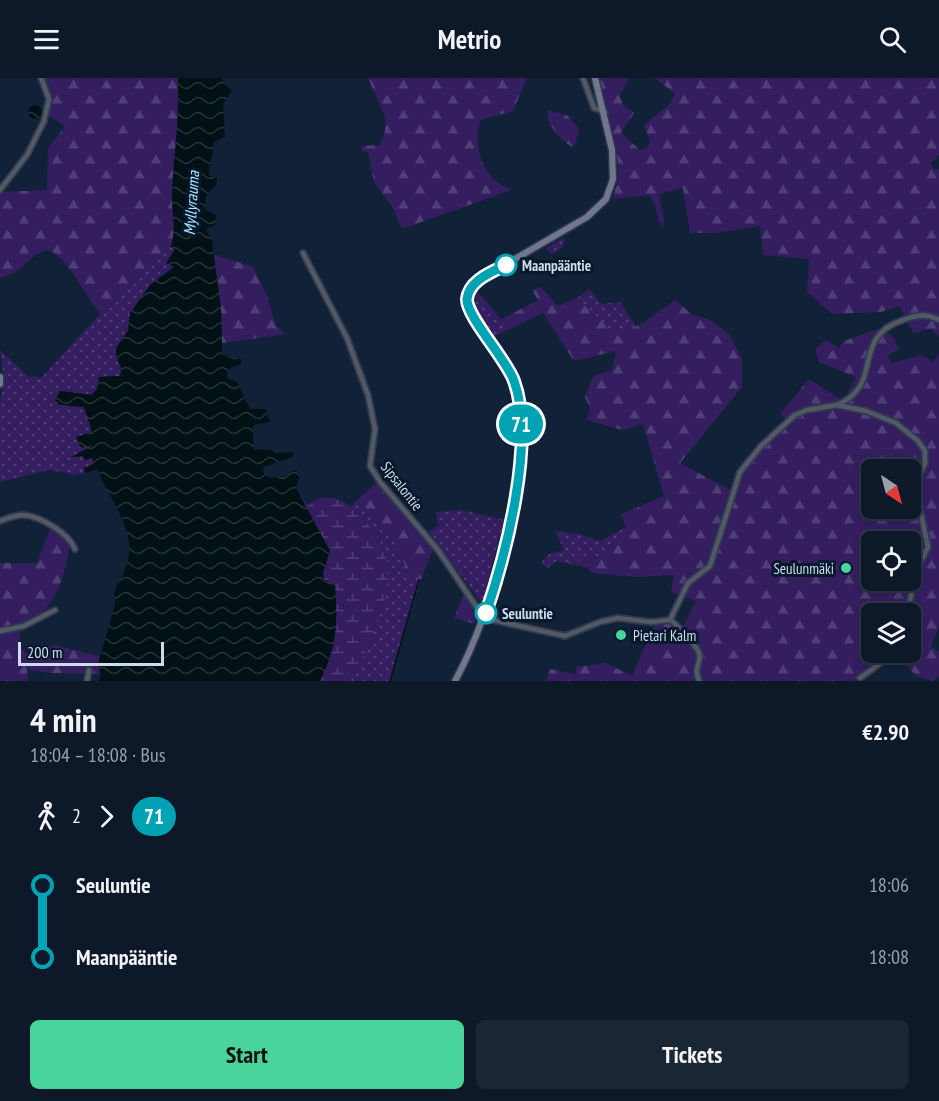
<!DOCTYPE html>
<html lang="en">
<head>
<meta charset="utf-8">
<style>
	body { margin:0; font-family:"PT Sans Narrow",sans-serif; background:#1b2635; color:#f1f3f6; height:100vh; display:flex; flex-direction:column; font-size:22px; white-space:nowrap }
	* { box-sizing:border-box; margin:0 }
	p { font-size:20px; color:#9aa0a8 }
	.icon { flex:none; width:33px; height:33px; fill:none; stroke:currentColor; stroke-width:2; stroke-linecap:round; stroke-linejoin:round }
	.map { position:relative; height:603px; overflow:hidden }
	.sheet { display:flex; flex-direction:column; background:#0d1929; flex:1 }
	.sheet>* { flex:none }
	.badge { padding:0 12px; border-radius:20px; font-size:21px; line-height:39px }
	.needle { width:39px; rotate:144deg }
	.buttons { position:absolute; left:861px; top:381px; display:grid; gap:12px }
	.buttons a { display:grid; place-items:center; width:60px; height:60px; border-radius:9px; background:#0d1929; box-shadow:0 3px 9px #0003,0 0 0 2px #2d3846; font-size:30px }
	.scale { position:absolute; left:18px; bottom:15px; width:146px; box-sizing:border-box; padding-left:6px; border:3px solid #d0dbea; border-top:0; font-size:16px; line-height:21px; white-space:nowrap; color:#d0dbea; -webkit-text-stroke:4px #08182d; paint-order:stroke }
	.map>.badge { position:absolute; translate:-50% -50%; box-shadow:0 0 0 3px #fff }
	.legs { display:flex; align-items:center; gap:9px; height:66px; padding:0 30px; font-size:20px }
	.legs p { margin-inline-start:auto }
	.summary { display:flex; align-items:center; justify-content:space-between; height:102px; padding:0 30px }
	h1 { font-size:33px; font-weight:800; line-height:45px }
	.action { display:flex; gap:12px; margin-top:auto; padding:12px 30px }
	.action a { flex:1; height:69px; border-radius:9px; background:#49d49c; color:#111; font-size:24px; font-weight:800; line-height:69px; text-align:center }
	.action a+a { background:#1b2635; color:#f1f3f6 }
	ul { padding:0 30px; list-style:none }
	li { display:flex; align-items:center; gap:21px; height:72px; font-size:22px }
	li i { display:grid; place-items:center; width:9px; height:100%; margin:0 8px; background:currentColor }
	li i::after { content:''; width:15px; height:15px; margin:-8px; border:4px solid; border-radius:50%; background:#0d1929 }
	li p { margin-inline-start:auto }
	li:first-child i { background:linear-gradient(#0000 50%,currentColor 0) }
	li:last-child i { background:linear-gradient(currentColor 50%,#0000 0) }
	header { display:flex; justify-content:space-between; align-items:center; height:78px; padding:0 30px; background:#0d1929; font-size:27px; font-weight:800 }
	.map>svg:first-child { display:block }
	.green { fill:url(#green-dots) }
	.forest { fill:url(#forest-firs); fill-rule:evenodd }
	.wetland { fill:url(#wetland-marsh) }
	.water { fill:url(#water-waves) }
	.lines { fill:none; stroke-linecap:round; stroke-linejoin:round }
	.stream { stroke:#021115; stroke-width:1.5 }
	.street-casing { stroke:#2c3b50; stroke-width:8 }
	.secondary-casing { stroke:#2c3b50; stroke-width:9 }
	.street { stroke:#545764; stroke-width:4.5 }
	.secondary { stroke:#71768b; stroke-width:6 }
	.line-1-casing { stroke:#fff; stroke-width:14 }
	.line-1 { stroke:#00a3b4; stroke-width:9 }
	.stop-1-dot { fill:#fff; stroke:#00a3b4; stroke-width:3 }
	.poi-dot { fill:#49d49c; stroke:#08182d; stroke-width:2 }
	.labels { text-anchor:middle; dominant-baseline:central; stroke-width:6; stroke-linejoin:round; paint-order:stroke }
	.stop-label { font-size:15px; font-weight:bold; fill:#d0dbea; stroke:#08182d; text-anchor:start }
	.street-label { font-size:15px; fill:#d0dbea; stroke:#08182d }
	.poi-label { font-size:15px; fill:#d0dbea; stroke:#08182d; text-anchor:end }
	.water-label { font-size:16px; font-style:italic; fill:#b1eafb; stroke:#08182d }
</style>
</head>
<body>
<header><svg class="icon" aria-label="menu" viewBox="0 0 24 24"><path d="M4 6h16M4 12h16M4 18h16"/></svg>Metrio<svg class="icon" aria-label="search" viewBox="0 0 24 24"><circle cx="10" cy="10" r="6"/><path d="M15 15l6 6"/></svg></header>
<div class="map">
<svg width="939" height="603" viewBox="0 0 939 603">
	<defs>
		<pattern id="green-dots" width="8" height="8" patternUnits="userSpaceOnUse" patternTransform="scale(1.5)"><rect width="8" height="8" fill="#341e60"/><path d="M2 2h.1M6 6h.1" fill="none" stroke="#503e77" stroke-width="1.8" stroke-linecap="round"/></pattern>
		<pattern id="forest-firs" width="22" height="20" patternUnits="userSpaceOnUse" patternTransform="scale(1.5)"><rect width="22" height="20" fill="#341e60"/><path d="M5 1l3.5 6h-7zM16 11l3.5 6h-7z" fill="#503e77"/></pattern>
		<pattern id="wetland-marsh" width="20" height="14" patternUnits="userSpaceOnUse" patternTransform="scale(1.5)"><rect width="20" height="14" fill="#341e60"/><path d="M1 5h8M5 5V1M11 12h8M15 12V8" fill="none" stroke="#503e77"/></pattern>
		<pattern id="water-waves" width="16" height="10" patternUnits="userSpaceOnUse" patternTransform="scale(1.5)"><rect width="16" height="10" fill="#021115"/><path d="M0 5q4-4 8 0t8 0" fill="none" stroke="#263337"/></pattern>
	</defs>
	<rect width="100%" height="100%" fill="#112137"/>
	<!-- green -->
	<g class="green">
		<path d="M565,159L562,170L551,177L546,170Z"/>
		<path d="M171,169L175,171L170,182L174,189L157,201L130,235L128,253L122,260L116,279L121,286L120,298L99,299L97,311L92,317L60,313V327L84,329L92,352L77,362L93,367L74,381L84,377L92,380L95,386L84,390L85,395L71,398L70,395L48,392L0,404V325L4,301L0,272L28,298L41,300L100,236Z"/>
		<path d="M590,211L601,226L620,224L636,248C629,251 621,257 613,254C600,249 587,229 577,220Z"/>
		<path d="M476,212L510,251L493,259C485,247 464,226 476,212Z"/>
		<path d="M355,424L396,466L409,497L421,501L390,603H354L387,485C384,462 366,445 351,428Z"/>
		<path d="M461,432L504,442L482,526L429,454L438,448L436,434Z"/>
		<path d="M626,449L604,478L567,485L556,483L548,490L541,485L549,476L564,472L555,453L580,456L600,463Z"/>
	</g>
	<!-- forest -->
	<g class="forest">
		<path d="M41,0H178L177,67L172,117L176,151L171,169L100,236C85,217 70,183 49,172C31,173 21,198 0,199V114L47,112L48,71L65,48L46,36L49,21Z"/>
		<path d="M368,0H527L513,33L481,42C470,66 485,108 514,111L402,151L393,130L374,104L368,74L362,73L361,68L380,67L385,54V39Z"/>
		<path d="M597,0H629L620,18L623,27L634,35L621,55L640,72L648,69L650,63L644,47L670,26L675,16L655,0H939V77L931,85L933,91H939V259L931,251L913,255L899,228L881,234L832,236L807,214L809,181L763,177L760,148L717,155H690L683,110L659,116L664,141L663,149C654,140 659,126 648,117L612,121C630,80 603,39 597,0Z"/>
		<path d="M548,32L567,37L579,51L575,67L572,69C561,62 544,45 548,32Z"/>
		<path d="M213,176L253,189L267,218L276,248L285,256L222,265L221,231Z"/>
		<path d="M541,209L558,228L577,220L613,254C636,255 657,234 675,222L693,237L711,242L729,256L742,280V309L680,385L732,413L740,394L788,342L780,336L809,301L843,323L856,299L819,284L815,271L826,262L839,270L844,263L881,250L894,260L899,271L887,278L892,285L922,277L933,284L939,276V548L931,568L939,574V598L933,603L916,598L896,575L853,603H546L550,591L576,596V589L606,585L632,598L656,543L667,542L681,552L696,523L671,514L674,497L637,499L592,495L588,490L567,485L604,478L626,449L621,436L664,418L643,346L622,352L587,342L590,330L585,319L593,298L612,292L616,273L574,283L543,235L510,251L502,241L538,222L532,212ZM872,392H910V430H872ZM872,464H910V502H872ZM872,536H910V574H872Z"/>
		<path d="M377,404L433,472L421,501L409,497L396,466L355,424Z"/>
		<path d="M51,449L70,461C67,495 55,535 21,550L18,568L28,577L55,567L101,579L98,586L100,596L48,595L27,591L28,603H0V485H37Z"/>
		<path d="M464,515L477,533L474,546L454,540Z"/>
	</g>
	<!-- wetland -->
	<path class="wetland" d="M301,416L307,428C321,416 333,418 349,427C356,431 362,440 368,447C412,496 371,551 354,603H268Z"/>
	<!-- water -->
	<g class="water">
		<path d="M178,0H222L223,5L232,12L223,27L225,59L214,64C214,76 208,86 209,97L217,100L216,108L207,115L204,131L216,137L215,147L206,151L212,163L221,231L222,277L241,281V286L231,290L227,295L228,300L237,304L250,331H266L270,344L253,347V371L272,372L275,375L293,374V379L264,389L263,394L269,400L285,398L295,392L300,396L296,410L330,473L323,495L324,501L335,508C338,544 337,570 320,603H98C104,595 96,589 99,582C105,561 112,540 116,519L114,517C116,507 122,500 125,491C141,455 109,422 97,391L85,395L84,390L94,386L92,380L85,382L83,378L71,379L93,367L81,370L76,359L92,354L84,329L60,327L55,322L60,313L92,317L97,311L99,299L120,298L122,291L116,279V270L128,253L130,235L150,207L174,189L166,185L175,171L171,169C177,146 171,136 172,113C174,75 180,38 178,0Z"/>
		<circle cx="35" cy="34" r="7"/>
	</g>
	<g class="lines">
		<!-- stream -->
		<path class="stream" d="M390,603L419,502"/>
		<!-- street casing -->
		<g class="street-casing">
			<g id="street">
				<path d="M583,0L594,30L605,34"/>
				<path d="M0,112L27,77L44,43L49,21L41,0"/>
				<path d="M303,175L347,260L368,317L375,351L370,388L381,405L438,472L484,540L565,558L600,544L618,540L651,544L670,542L688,505L710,488L740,394L761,368L795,337L807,332L837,327L866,333L896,345L918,363L925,373V385L915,407L928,469L917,491L907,536"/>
				<path d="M837,327C886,306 849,260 903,242C916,237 926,235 939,242"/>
				<path d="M0,443C8,440 15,437 24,437C42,439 68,455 75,471"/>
				<path d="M670,542C675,544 698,570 699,575C702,586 693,587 699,603"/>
				<path d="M0,553L24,548L55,532"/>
				<path d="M860,600L896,574"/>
				<path d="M87,603L89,592"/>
			</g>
		</g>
		<!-- secondary casing -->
		<g class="secondary-casing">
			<g id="secondary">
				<path d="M0,299V306"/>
				<path d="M455,603C492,536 539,378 515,305C506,279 465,243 468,218L479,202L587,139L606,121L613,101L612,72L595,0"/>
			</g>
		</g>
		<!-- street -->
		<use href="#street" class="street"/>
		<!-- secondary -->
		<use href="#secondary" class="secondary"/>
	</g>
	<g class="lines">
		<!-- line-1 casing -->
		<g class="line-1-casing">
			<path id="line-1" d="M486,535C506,476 536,362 514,303C507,282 466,238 467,221C469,202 492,194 506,187"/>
		</g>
		<!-- line-1 -->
		<use href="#line-1" class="line-1"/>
	</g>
	<!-- markers -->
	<g class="stop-1-dot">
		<circle cx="506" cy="187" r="10"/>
		<circle cx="486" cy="535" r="10"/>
	</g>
	<g class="poi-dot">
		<circle cx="846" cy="490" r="6"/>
		<circle cx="621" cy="557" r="6"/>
	</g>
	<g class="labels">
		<!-- stop labels -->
		<g class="stop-label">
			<text x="522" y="187">Maanpääntie</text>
			<text x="502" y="535">Seuluntie</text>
		</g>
		<!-- street labels -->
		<g class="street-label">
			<text transform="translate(402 408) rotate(52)">Sipsalontie</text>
		</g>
		<!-- poi labels -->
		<g class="poi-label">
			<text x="834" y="490">Seulunmäki</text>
			<text x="633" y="557" text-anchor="start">Pietari Kalm</text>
		</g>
		<!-- water labels -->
		<g class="water-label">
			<text transform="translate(191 125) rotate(-86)">Myllyrauma</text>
		</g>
	</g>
</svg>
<div class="buttons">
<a><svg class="needle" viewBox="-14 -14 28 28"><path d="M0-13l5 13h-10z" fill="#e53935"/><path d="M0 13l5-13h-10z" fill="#9aa0a8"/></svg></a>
<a><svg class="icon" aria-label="locate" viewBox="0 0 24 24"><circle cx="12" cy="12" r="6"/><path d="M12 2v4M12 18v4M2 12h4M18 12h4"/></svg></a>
<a><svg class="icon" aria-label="layers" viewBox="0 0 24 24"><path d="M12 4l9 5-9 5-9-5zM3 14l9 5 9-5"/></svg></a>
</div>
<div class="scale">200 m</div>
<b class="badge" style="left:521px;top:346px;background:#00a3b4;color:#fff">71</b>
</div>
<section class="sheet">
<div class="summary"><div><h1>4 min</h1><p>18:04 – 18:08 · Bus</p></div><b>€2.90</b></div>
<div class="legs"><svg class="icon" aria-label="walk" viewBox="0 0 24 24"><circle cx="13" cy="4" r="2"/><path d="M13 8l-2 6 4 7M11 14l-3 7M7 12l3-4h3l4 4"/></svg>2<svg class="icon" aria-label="forward" viewBox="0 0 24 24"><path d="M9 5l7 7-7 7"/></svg><b class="badge" style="background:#00a3b4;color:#fff">71</b></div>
<ul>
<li><i style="color:#00a3b4"></i><b>Seuluntie</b><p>18:06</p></li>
<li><i style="color:#00a3b4"></i><b>Maanpääntie</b><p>18:08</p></li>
</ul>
<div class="action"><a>Start</a><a>Tickets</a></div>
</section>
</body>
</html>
